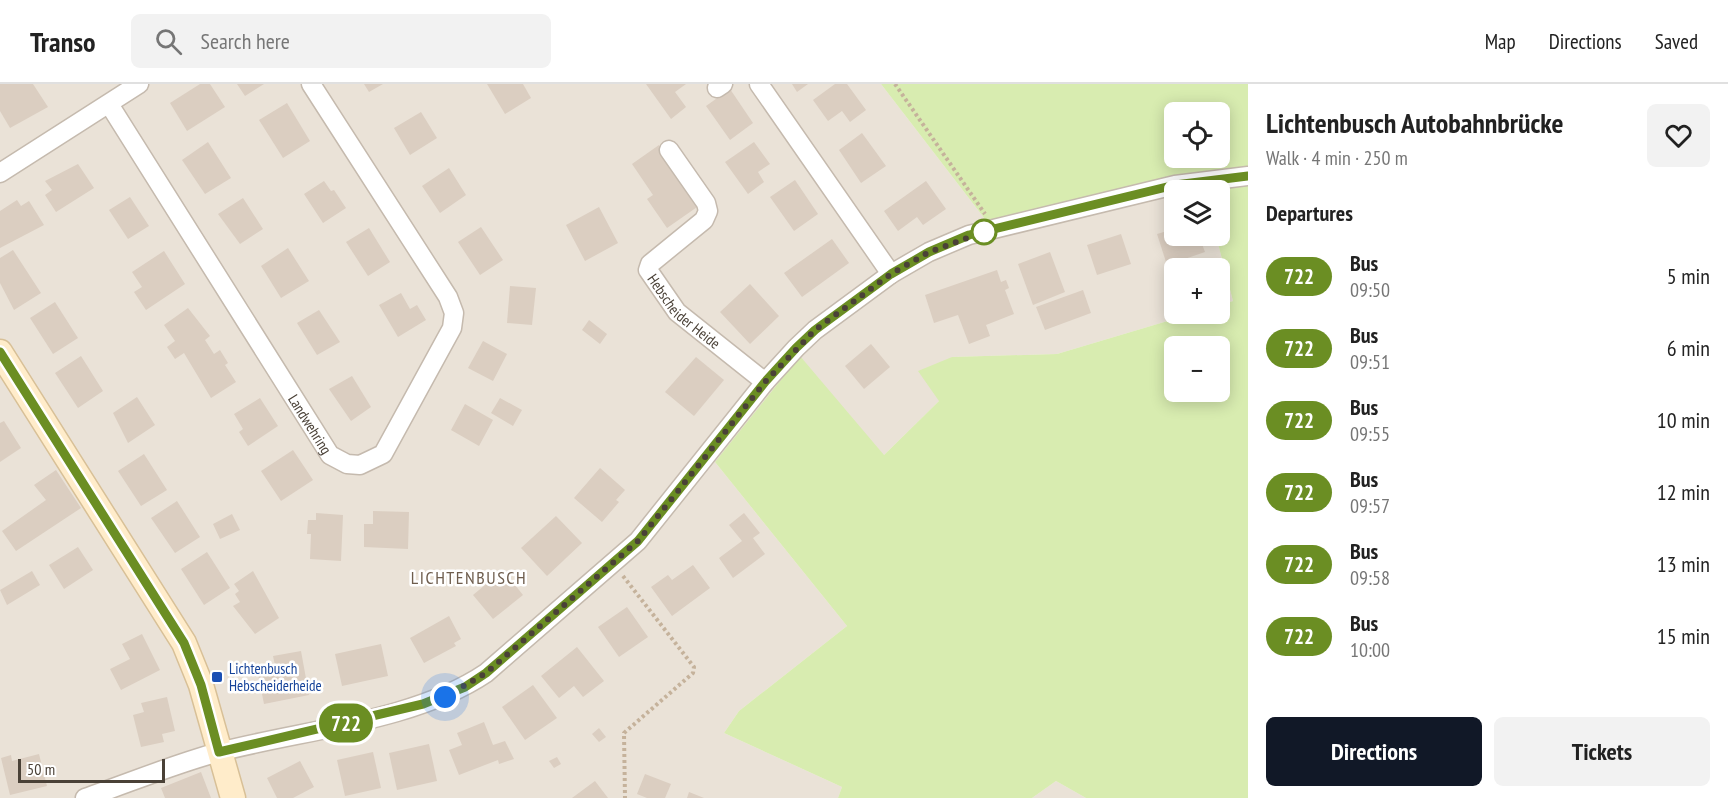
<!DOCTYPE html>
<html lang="en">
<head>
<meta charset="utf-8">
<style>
	body { margin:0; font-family:"PT Sans Narrow",sans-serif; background:#f2f2f2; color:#222; height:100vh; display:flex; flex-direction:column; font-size:22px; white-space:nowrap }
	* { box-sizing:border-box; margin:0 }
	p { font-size:20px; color:#767676 }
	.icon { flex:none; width:33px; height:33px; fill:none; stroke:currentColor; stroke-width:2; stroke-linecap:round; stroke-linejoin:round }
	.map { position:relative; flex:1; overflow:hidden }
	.drawer { display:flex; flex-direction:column; background:#fff; width:480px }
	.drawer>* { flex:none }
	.badge { padding:0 12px; border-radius:20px; font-size:21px; line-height:39px }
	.fabs { position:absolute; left:1164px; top:18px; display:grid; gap:12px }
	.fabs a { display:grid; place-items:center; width:66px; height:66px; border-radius:9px; background:#fff; box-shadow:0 3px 15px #0003; font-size:30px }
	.scale { position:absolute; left:18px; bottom:15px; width:147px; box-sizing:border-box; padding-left:6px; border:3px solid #4a4137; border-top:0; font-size:16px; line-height:21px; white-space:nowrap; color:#4a4137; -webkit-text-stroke:4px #fff; paint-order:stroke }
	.you { position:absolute; width:30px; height:30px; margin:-15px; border:4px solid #fff; border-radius:50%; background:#1a73e8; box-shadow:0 0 0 9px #1a73e833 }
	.map>.badge { position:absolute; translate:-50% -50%; box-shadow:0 0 0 3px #fff }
	h2 { padding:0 18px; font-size:22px; line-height:54px }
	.round { display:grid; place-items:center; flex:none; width:63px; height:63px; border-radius:9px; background:#f2f2f2 }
	.overview { display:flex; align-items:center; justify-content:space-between; height:102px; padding:0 18px }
	h1 { font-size:28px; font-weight:700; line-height:45px }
	.cta { display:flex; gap:12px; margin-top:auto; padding:12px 18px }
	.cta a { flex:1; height:69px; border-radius:9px; background:#111827; color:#fff; font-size:24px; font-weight:700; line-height:69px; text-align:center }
	.cta a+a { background:#f2f2f2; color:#222 }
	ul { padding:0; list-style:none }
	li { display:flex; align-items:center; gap:18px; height:72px; padding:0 18px }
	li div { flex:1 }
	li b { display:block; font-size:22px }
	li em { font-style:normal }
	li .badge { min-width:66px; font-weight:700; text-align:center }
	header { display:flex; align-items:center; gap:36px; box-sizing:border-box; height:84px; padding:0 30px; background:#fff; border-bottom:2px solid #e0e0e0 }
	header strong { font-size:28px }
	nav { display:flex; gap:33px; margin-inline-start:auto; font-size:21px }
	.search { width:420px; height:54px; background:#f2f2f2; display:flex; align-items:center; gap:15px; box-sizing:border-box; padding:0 21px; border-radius:9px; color:#767676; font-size:22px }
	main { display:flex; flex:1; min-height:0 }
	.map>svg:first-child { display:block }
	.residential { fill:#eae2d7 }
	.green { fill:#d8ecb0; fill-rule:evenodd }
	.building { fill:#dbcec1 }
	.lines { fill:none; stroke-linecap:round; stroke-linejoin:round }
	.street-casing { stroke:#c5baae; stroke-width:21 }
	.secondary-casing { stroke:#d8c097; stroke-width:27 }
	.path { stroke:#c5b29b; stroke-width:4; stroke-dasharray:3 3; stroke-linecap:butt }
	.street { stroke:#fff; stroke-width:18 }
	.secondary { stroke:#ffecca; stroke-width:24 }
	.line-casing { stroke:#fff; stroke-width:14 }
	.line { stroke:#6b8e23; stroke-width:9 }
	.walk { stroke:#4a4137; stroke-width:6; stroke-dasharray:0 10.8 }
	.stop-dot { fill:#fff; stroke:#6b8e23; stroke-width:3 }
	.transit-dot { fill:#1a4fb4; stroke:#fff; stroke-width:2 }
	.labels { text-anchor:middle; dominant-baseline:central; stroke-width:5; stroke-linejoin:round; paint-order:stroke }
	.street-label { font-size:15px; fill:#4a4137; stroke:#fff }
	.transit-label { font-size:15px; fill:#164399; stroke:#fff; text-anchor:start }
	.quarter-label { font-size:18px; letter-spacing:1.5px; fill:#6e5d4d; stroke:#fff }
</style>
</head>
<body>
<header>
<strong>Transo</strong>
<div class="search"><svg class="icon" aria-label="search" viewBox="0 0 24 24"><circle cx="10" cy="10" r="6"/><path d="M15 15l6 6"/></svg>Search here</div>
<nav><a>Map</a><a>Directions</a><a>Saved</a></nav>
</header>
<main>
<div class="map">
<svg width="1248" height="714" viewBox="0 0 1248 714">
	<rect width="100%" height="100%" fill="#f6f1ea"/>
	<!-- residential -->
	<g class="residential">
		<path d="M0,0H881L988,139L1199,87L1204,106H1174V152H1216L1233,217L1220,221V184H1174V230H1191L1057,270L952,273L939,317L884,371L715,378L847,542L739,627L724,649L842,703L838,714H0Z"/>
		<path d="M1056,697L1086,714H1032Z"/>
	</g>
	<!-- green -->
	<path class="green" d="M881,0H1248V714H1086L1056,697L1032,714H838L842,703L724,649L739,627L847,542L715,378L800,272L884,371L939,317L918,287L952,273L1057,270L1191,230H1220V221L1233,217L1216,152H1220V106H1204L1199,88L988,139ZM1174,28H1220V74H1174ZM1174,262H1220V308H1174Z"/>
	<!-- building -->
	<g class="building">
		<path d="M0,0H33L48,23L10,44L0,27Z"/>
		<path d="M200,0H210L225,23L187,47L170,19Z"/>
		<path d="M237,0H264L245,12Z"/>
		<path d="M364,0H383L369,8Z"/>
		<path d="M487,0H523L531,14L505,30Z"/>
		<path d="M646,0H686L675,8L686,23L671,35Z"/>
		<path d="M792,0H808L797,8Z"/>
		<path d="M835,0H847L866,26L850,38L842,27L828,37L813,16Z"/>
		<path d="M730,5L753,39L730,56L706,22Z"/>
		<path d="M287,19L310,57L283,74L259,36Z"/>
		<path d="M421,28L437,54L410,71L394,44Z"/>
		<path d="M862,49L886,82L861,99L839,66Z"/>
		<path d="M208,58L231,94L205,110L182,76Z"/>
		<path d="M754,58L770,80L758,88L764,98L748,110L725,78Z"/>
		<path d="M659,61L700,121L667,144L647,115L653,111L632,80Z"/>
		<path d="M78,80L94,104L56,128L45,111L52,106L45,97Z"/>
		<path d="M449,84L466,111L440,129L422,102Z"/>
		<path d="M795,96L818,130L794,147L770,113Z"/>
		<path d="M324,97L331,107L334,106L346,124L323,139L304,110Z"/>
		<path d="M926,97L946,125L923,141L917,133L898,147L884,127Z"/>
		<path d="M130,113L149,142L128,155L109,126Z"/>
		<path d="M243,114L263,145L240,160L218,130Z"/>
		<path d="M17,116L21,122L29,117L44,141L0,164V127Z"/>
		<path d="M599,123L618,159L585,177L566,141Z"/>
		<path d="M481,143L503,176L480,191L458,158Z"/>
		<path d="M369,144L390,178L368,192L346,158Z"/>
		<path d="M1174,145V152H1199L1205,168L1167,181L1157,150Z"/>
		<path d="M1121,150L1131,180L1097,191L1087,161Z"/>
		<path d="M832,155L849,179L802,213L784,189Z"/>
		<path d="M288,164L309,197L281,214L261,182Z"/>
		<path d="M13,166L41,209L14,226L0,199V174Z"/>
		<path d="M164,167L185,200L146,226L134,208L142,203L132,188Z"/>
		<path d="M1050,168L1065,208L1033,221L1018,180Z"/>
		<path d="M997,186L1001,198L1006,196L1009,204L1005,206L1014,230L986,241L990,252L969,260L958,231L934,239L925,211Z"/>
		<path d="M750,200L779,232L750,260L720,228Z"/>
		<path d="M510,202L536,204L532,241L507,239Z"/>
		<path d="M1083,206L1091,229L1045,246L1036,223Z"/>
		<path d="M401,209L410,225L417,221L426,236L398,253L379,221Z"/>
		<path d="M55,218L78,254L53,270L30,234Z"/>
		<path d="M188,224L210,252L205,256L214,270L220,266L228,279L225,281L236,298L211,314L184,269L175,275L167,263L175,257L164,241Z"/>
		<path d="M319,226L340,258L317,271L297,239Z"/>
		<path d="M589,236L607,250L600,260L582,246Z"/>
		<path d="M483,257L507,270L493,297L468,284Z"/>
		<path d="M871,260L890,283L864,305L845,282Z"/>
		<path d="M81,272L103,307L78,324L55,289Z"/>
		<path d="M696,273L724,296L694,332L665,308Z"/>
		<path d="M352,292L371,323L351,337L329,305Z"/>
		<path d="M137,313L155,341L128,359L113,329Z"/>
		<path d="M260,314L278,342L248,362L239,348L243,345L234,330Z"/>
		<path d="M500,314L522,326L513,342L491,329Z"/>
		<path d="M465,320L493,336L479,362L451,346Z"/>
		<path d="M4,337L21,364L0,378V339Z"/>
		<path d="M293,366L313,396L281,417L261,387Z"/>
		<path d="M144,370L167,406L141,422L118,387Z"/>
		<path d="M600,384L625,406L616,416L619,418L602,438L574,414Z"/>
		<path d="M56,386L81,424L16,467L2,447L46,416L34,401Z"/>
		<path d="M177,417L200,453L175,469L151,434Z"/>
		<path d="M373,427L409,428L408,465L364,463V440H373Z"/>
		<path d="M316,429L343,431L341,477L310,475L311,450H307L308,436H316Z"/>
		<path d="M744,429L760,449L753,454L765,470L733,494L719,474L742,457L729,441Z"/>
		<path d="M232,430L240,446L220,455L213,440Z"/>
		<path d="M556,432L582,459L547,492L521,464Z"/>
		<path d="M78,463L93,486L64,505L49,481Z"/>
		<path d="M207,468L230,504L204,521L181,485Z"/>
		<path d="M693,481L710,504L672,532L651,503L668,491L672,496Z"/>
		<path d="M503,486L523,511L493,535L473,511Z"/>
		<path d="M32,487L40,501L7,521L0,506Z"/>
		<path d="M253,487L279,534L255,550L233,522L240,518L235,510L239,507L234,500Z"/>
		<path d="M627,523L648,553L619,573L598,543Z"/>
		<path d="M449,532L461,555L454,559L456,562L424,579L410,554Z"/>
		<path d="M142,550L160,586L121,606L110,585L130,575L122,560Z"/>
		<path d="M381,560L388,592L342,602L335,570Z"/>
		<path d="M577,563L604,597L583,613L574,602L559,614L541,592Z"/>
		<path d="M301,567L309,611L264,620L258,590L276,586L273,572Z"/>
		<path d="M533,601L557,634L525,656L502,623Z"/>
		<path d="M167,613L175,647L162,650L164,658L141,663L133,631L144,628L141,619Z"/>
		<path d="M484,638L493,661L505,657L514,675L499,680L498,676L459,691L449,666L462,661L457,649Z"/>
		<path d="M599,644L606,653L599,658L592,650Z"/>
		<path d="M429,660L437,697L397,706L389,669Z"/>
		<path d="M373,668L381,704L345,712L337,676Z"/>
		<path d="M39,670L47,702L10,711L1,674L11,671L12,677Z"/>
		<path d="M557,673L561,680L554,684L549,677Z"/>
		<path d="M300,677L314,703L293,714H277L267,694Z"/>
		<path d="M201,688L211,714H165L161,704Z"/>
		<path d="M645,690L671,700L665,714H647L637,710Z"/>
		<path d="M595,697L608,714H572Z"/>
		<path d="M689,708L704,714H687Z"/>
	</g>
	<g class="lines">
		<!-- street casing -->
		<g class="street-casing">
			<g id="street">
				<path d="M759,0L891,190"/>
				<path d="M717,4L723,0"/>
				<path id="s1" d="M109,20L330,371L347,380L360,381L383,370L452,244L454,229L448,213L311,0"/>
				<path id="s2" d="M669,66L706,119L708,127L704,136L650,180L648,186L677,228L765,298"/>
				<path d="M0,89L139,0"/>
				<path d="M85,714C129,699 174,680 219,668C303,646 415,637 486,589L638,457L765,298L796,264L815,246L891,190L929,168L969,151L1175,101L1248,92"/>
			</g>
		</g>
		<!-- secondary casing -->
		<g class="secondary-casing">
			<path id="secondary" d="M0,268L184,559L201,601L233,714"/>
		</g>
		<!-- path -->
		<g class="path">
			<path d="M895,0L985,130"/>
			<path d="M623,492L694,583L693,589L624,649L625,714"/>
		</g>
		<!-- street -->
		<use href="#street" class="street"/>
		<!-- secondary -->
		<use href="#secondary" class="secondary"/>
	</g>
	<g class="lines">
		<!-- line casing -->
		<g class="line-casing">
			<path id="line" d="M0,268L184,559L201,601L219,668L423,620L465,603L486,589L638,457L765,298L796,264L815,246L891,190L929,168L969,151L1175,101L1248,92"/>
		</g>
		<!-- line -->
		<use href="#line" class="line"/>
		<!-- walk -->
		<path class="walk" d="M445,613L486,589L638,457L765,298L815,246L891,190L929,168L984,148"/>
	</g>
	<!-- markers -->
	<circle class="stop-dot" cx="984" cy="148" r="12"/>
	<rect class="transit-dot" x="211" y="587" width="12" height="12" rx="3"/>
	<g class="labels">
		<!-- street labels -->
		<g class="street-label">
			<text stroke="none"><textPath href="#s2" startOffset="214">Hebscheider Heide</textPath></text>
			<text stroke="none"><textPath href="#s1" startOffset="378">Landwehring</textPath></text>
		</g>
		<!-- transit labels -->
		<g class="transit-label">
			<text x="229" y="584">Lichtenbusch<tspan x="229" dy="17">Hebscheiderheide</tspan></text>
		</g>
		<!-- quarter labels -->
		<g class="quarter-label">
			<text x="469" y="493">LICHTENBUSCH</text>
		</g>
	</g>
</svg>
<div class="fabs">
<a><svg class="icon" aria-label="locate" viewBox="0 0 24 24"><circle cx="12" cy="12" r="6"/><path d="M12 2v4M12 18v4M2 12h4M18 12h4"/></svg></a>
<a><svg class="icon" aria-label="layers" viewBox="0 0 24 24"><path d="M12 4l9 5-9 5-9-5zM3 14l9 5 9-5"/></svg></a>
<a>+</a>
<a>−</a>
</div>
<div class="scale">50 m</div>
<div class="you" style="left:445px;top:613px"></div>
<b class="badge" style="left:346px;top:639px;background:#6b8e23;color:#fff">722</b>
</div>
<section class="drawer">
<div class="overview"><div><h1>Lichtenbusch Autobahnbrücke</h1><p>Walk · 4 min · 250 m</p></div><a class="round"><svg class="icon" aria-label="heart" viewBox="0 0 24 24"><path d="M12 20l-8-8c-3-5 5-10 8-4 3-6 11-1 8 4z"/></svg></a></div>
<h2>Departures</h2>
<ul>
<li><span class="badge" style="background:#6b8e23;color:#fff">722</span><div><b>Bus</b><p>09:50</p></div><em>5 min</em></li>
<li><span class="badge" style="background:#6b8e23;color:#fff">722</span><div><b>Bus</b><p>09:51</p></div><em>6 min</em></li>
<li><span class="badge" style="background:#6b8e23;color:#fff">722</span><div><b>Bus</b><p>09:55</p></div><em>10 min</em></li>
<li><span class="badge" style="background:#6b8e23;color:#fff">722</span><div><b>Bus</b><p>09:57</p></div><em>12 min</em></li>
<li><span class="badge" style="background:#6b8e23;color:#fff">722</span><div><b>Bus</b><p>09:58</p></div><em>13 min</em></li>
<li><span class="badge" style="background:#6b8e23;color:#fff">722</span><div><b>Bus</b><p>10:00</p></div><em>15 min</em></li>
</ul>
<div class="cta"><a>Directions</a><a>Tickets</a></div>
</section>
</main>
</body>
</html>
